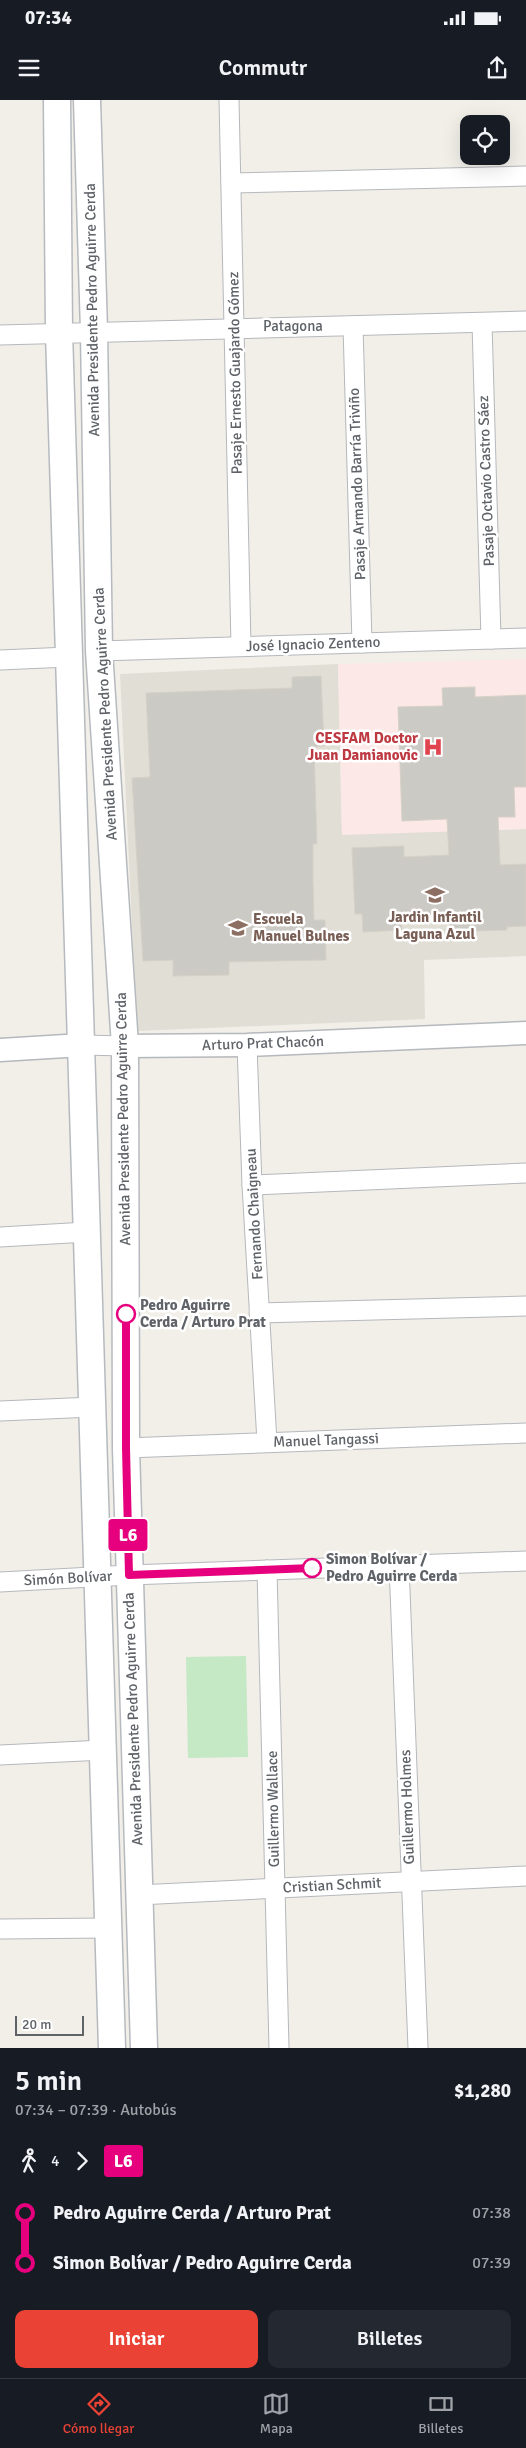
<!DOCTYPE html>
<html lang="es">
<head>
<meta charset="utf-8">
<style>
	:root { --surface:#171b24; --page:#242831; --text:#f1f3f6; --muted:#9ea1a6; --line:#363941; --accent:#ea4335 }
	body { margin:0; font-family:Signika,sans-serif; background:var(--page); color:var(--text); height:100vh; display:flex; flex-direction:column; font-size:19px; white-space:nowrap }
	* { box-sizing:border-box; margin:0 }
	p { font-size:16px; color:var(--muted) }
	.icon { flex:none; width:28px; height:28px; fill:none; stroke:currentColor; stroke-width:2; stroke-linecap:round; stroke-linejoin:round }
	.map { position:relative; height:1948px; overflow:hidden }
	.sheet { display:flex; flex-direction:column; background:var(--surface); flex:1 }
	.sheet>* { flex:none }
	.badge { padding:0 10px; border-radius:4px; font-size:18px; line-height:32px }
	.buttons { position:absolute; left:460px; top:15px; display:grid; gap:10px }
	.buttons a { display:grid; place-items:center; width:50px; height:50px; border-radius:10px; background:var(--surface); box-shadow:0 5px 20px #0002; font-size:25px }
	.scale { position:absolute; left:15px; bottom:12px; width:69px; box-sizing:border-box; padding-left:5px; border:2px solid #5f6368; border-top:0; font-size:14px; line-height:18px; white-space:nowrap; color:#5f6368; -webkit-text-stroke:4px #fff; paint-order:stroke }
	.map>.badge { position:absolute; translate:-50% -50%; box-shadow:0 0 0 2px #fff }
	.legs { display:flex; align-items:center; gap:8px; height:55px; padding:0 15px; font-size:16px }
	.legs p { margin-inline-start:auto }
	.overview { display:flex; align-items:center; justify-content:space-between; height:85px; padding:0 15px }
	h1 { font-size:28px; font-weight:600; line-height:38px }
	.primary-button { display:flex; gap:10px; margin-top:auto; padding:10px 15px }
	.primary-button a { flex:1; height:58px; border-radius:10px; background:var(--accent); color:#fff; font-size:20px; font-weight:600; line-height:58px; text-align:center }
	.primary-button a+a { background:var(--page); color:var(--text) }
	ul { padding:0 15px; list-style:none }
	li { display:flex; align-items:center; gap:18px; height:50px; font-size:19px }
	li i { display:grid; place-items:center; width:8px; height:100%; margin:0 6px; background:currentColor }
	li i::after { content:''; width:12px; height:12px; margin:-6px; border:4px solid; border-radius:50%; background:var(--surface) }
	li p { margin-inline-start:auto }
	li:first-child i { background:linear-gradient(#0000 50%,currentColor 0) }
	li:last-child i { background:linear-gradient(currentColor 50%,#0000 0) }
	.status { display:flex; justify-content:space-between; align-items:center; height:35px; padding:0 25px; background:var(--surface); direction:ltr }
	.status svg { height:14px; fill:currentColor }
	header { display:flex; justify-content:space-between; align-items:center; height:65px; padding:0 15px; background:var(--surface); font-size:22px; font-weight:600 }
	.tabs { display:flex; justify-content:space-around; align-items:center; height:70px; border-top:1px solid var(--line); background:var(--surface); font-size:14px; color:var(--muted) }
	.tabs a { display:grid; justify-items:center; gap:2px }
	.tabs .selected { color:var(--accent) }
	.map>svg:first-child { display:block }
</style>
</head>
<body>
<div class="status"><b>07:34</b><svg viewBox="0 0 49 12"><path d="M0 12V9h3v3zM5 12V6h3v6zM10 12V3h3v9zM15 12V0h3v12zM26 1h20v11H26zM47 4h2v5h-2z"/></svg></div>
<header><svg class="icon" aria-label="menu" viewBox="0 0 24 24"><path d="M4 6h16M4 12h16M4 18h16"/></svg>Commutr<svg class="icon" aria-label="share" viewBox="0 0 24 24"><path d="M12 15V3M7 8l5-5 5 5M5 13v7h14v-7"/></svg></header>
<div class="map">
<svg width="526" height="1948" viewBox="0 0 526 1948">
	<rect width="100%" height="100%" fill="#f1efe8"/>
	<polygon fill="#e1ded6" points="338,564 342,734 526,729 526,856 424,860 425,919 137,931 120,574"/>
	<polygon fill="#fce8e6" points="526,559 526,729 342,735 338,564"/>
	<polygon fill="#c5e8c5" points="246,1556 248,1657 188,1658 186,1557"/>
	<g fill="#cccac5" stroke="#d6d1c6">
		<polygon points="321,576 324,646 314,647 317,744 313,744 313,782 314,820 325,820 326,860 229,862 229,875 173,876 173,860 143,861 132,678 150,677 146,593 292,588 292,577"/>
		<polygon points="475,587 475,597 526,595 526,687 514,687 515,717 498,717 500,765 526,764 526,826 507,827 507,830 449,832 448,815 401,818 402,830 363,832 362,814 355,814 352,748 404,746 404,757 449,755 447,719 402,721 398,607 443,606 442,588"/>
	</g>
	<g fill="none" stroke-linecap="round" stroke-linejoin="round">
		<defs>
			<g id="minor">
				<polyline points="229,0 241,546"/>
				<polyline points="231,83 526,76"/>
				<polyline points="482,223 491,539"/>
				<polyline points="353,226 362,543"/>
				<polyline points="0,235 526,221"/>
				<polyline points="99,551 526,538"/>
				<polyline points="0,560 68,557"/>
				<polyline points="82,945 125,946"/>
				<polyline points="247,945 252,1085 267,1342"/>
				<polyline points="252,1085 526,1073"/>
				<polyline points="0,1137 87,1132"/>
				<polyline points="259,1213 526,1206"/>
				<polyline points="0,1311 93,1307"/>
				<polyline points="126,1348 526,1333"/>
				<polyline points="399,1465 418,1948"/>
				<polyline points="267,1470 279,1948"/>
				<polyline points="0,1482 129,1475 526,1461"/>
				<polyline points="0,1655 104,1650"/>
				<polyline points="138,1795 526,1776"/>
				<polyline points="0,1829 109,1828"/>
			</g>
			<g id="tertiary">
				<polyline points="125,946 247,945 526,933"/>
				<polyline points="0,950 82,945"/>
			</g>
			<g id="secondary">
				<polyline points="57,0 59,232 112,1948"/>
				<polyline points="87,0 94,231 99,551 125,946 126,1348 144,1948"/>
			</g>
		</defs>
		<use href="#minor" stroke="#b5b8bc" stroke-width="21"/>
		<use href="#tertiary" stroke="#b5b8bc" stroke-width="25"/>
		<use href="#secondary" stroke="#b6babf" stroke-width="29"/>
		<use href="#minor" stroke="#fff" stroke-width="19"/>
		<use href="#tertiary" stroke="#fff" stroke-width="22"/>
		<use href="#secondary" stroke="#fff" stroke-width="26"/>
	</g>
	<g fill="none" stroke-linecap="round" stroke-linejoin="round">
		<defs>
			<polyline id="line-1" points="126,1214 126,1348 129,1475 312,1468"/>
		</defs>
		<use href="#line-1" stroke="#fff" stroke-width="11"/>
		<use href="#line-1" stroke="#e6007e" stroke-width="8"/>
	</g>
	<defs>
		<symbol id="hospital-bare" viewBox="-9 -9 18 18"><path d="M-5-5h3v3.5h4V-5h3V5h-3V1.5h-4V5h-3Z" fill="#e0444e" stroke="#fff" stroke-width="2.5" paint-order="stroke"/></symbol>
		<symbol id="school-bare" viewBox="-9 -9 18 18"><path d="M0-5L7-2L0 1L-7-2ZM-4 1L0 2.5L4 1V4Q0 6-4 4Z" fill="#8d6e63" stroke="#fff" stroke-width="2.5" paint-order="stroke"/></symbol>
	</defs>
	<g fill-rule="evenodd">
		<use href="#hospital-bare" x="419" y="633" width="28" height="28"/>
		<use href="#school-bare" x="421" y="781" width="28" height="28"/>
		<use href="#school-bare" x="224" y="814" width="28" height="28"/>
	</g>
	<g fill="#fff" stroke="#e6007e" stroke-width="2.5">
		<circle cx="126" cy="1214" r="9"/>
		<circle cx="312" cy="1468" r="9"/>
	</g>
	<g text-anchor="middle" dominant-baseline="central" stroke-width="5" stroke-linejoin="round" paint-order="stroke">
		<g font-size="15" fill="#5f6368" stroke="#fff">
			<text transform="translate(92 210) rotate(-91)">Avenida Presidente Pedro Aguirre Cerda</text>
			<text x="293" y="226">Patagona</text>
			<text transform="translate(235 273) rotate(-91)">Pasaje Ernesto Guajardo Gómez</text>
			<text transform="translate(486 381) rotate(-92)">Pasaje Octavio Castro Sáez</text>
			<text transform="translate(357 384) rotate(-92)">Pasaje Armando Barría Triviño</text>
			<text transform="translate(313 544) rotate(-2)">José Ignacio Zenteno</text>
			<text transform="translate(105 614) rotate(-93)">Avenida Presidente Pedro Aguirre Cerda</text>
			<text transform="translate(263 943) rotate(-2)">Arturo Prat Chacón</text>
			<text transform="translate(123 1019) rotate(-91)">Avenida Presidente Pedro Aguirre Cerda</text>
			<text transform="translate(254 1114) rotate(-93)">Fernando Chaigneau</text>
			<text transform="translate(326 1340) rotate(-2)">Manuel Tangassi</text>
			<text transform="translate(68 1478) rotate(-3)">Simón Bolívar</text>
			<text transform="translate(133 1619) rotate(-92)">Avenida Presidente Pedro Aguirre Cerda</text>
			<text transform="translate(407 1707) rotate(-92)">Guillermo Holmes</text>
			<text transform="translate(273 1709) rotate(-91)">Guillermo Wallace</text>
			<text transform="translate(332 1785) rotate(-3)">Cristian Schmit</text>
		</g>
		<g font-size="15" font-weight="bold" fill="#be3a42" stroke="#fff" text-anchor="end">
			<text x="418" y="638">CESFAM Doctor<tspan x="418" dy="17">Juan Damianovic</tspan></text>
		</g>
		<g font-size="15" font-weight="bold" fill="#785e54" stroke="#fff">
			<text x="435" y="817">Jardin Infantil<tspan x="435" dy="17">Laguna Azul</tspan></text>
			<text x="253" y="819" text-anchor="start">Escuela<tspan x="253" dy="17">Manuel Bulnes</tspan></text>
		</g>
		<g font-size="15" font-weight="bold" fill="#5f6368" stroke="#fff" text-anchor="start">
			<text x="140" y="1205">Pedro Aguirre<tspan x="140" dy="17">Cerda / Arturo Prat</tspan></text>
			<text x="326" y="1459">Simon Bolívar /<tspan x="326" dy="17">Pedro Aguirre Cerda</tspan></text>
		</g>
	</g>
</svg>
<div class="buttons">
<a><svg class="icon" aria-label="locate" viewBox="0 0 24 24"><circle cx="12" cy="12" r="6"/><path d="M12 2v4M12 18v4M2 12h4M18 12h4"/></svg></a>
</div>
<div class="scale">20 m</div>
<b class="badge" style="left:128px;top:1435px;background:#e6007e;color:#fff">L6</b>
</div>
<section class="sheet">
<div class="overview"><div><h1>5 min</h1><p>07:34 – 07:39 · Autobús</p></div><b>$1,280</b></div>
<div class="legs"><svg class="icon" aria-label="walk" viewBox="0 0 24 24"><circle cx="13" cy="4" r="2"/><path d="M13 8l-2 6 4 7M11 14l-3 7M7 12l3-4h3l4 4"/></svg>4<svg class="icon" aria-label="forward" viewBox="0 0 24 24"><path d="M9 5l7 7-7 7"/></svg><b class="badge" style="background:#e6007e;color:#fff">L6</b></div>
<ul>
<li><i style="color:#e6007e"></i><b>Pedro Aguirre Cerda / Arturo Prat</b><p>07:38</p></li>
<li><i style="color:#e6007e"></i><b>Simon Bolívar / Pedro Aguirre Cerda</b><p>07:39</p></li>
</ul>
<div class="primary-button"><a>Iniciar</a><a>Billetes</a></div>
</section>
<nav class="tabs">
<a class="selected"><svg class="icon" aria-label="directions" viewBox="0 0 24 24"><path d="M12 3l9 9-9 9-9-9zM9 14v-3h6M13 9l2 2-2 2"/></svg>Cómo llegar</a>
<a><svg class="icon" aria-label="map" viewBox="0 0 24 24"><path d="M3 6l6-2 6 2 6-2v14l-6 2-6-2-6 2zM9 4v14M15 6v14"/></svg>Mapa</a>
<a><svg class="icon" aria-label="tickets" viewBox="0 0 24 24"><path d="M3 7h18v10H3zM15 7v10"/></svg>Billetes</a>
</nav>
</body>
</html>
